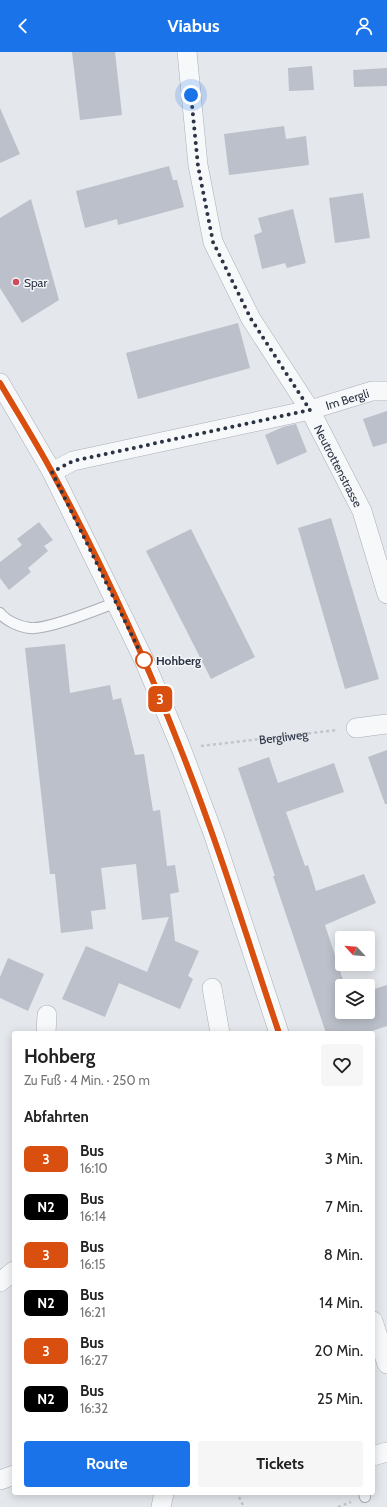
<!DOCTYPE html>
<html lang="de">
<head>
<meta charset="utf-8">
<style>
	:root { --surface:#fff; --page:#f6f6f6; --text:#222; --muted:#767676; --accent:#1a73e8 }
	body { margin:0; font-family:Cabin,sans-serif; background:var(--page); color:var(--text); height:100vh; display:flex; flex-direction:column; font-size:15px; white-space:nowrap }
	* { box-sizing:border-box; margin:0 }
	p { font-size:13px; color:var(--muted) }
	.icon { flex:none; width:22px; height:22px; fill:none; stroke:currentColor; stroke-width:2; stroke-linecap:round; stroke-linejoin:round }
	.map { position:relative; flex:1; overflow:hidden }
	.details { position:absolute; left:12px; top:979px; width:363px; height:464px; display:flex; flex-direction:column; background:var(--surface); border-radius:4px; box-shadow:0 2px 10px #0003 }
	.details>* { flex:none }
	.badge { padding:0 8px; border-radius:6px; font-size:14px; line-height:26px }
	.needle { width:26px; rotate:296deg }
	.buttons { position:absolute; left:335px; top:879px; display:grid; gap:8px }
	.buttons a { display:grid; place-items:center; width:40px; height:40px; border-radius:4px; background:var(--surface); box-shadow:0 2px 10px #0003; font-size:20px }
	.you { position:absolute; width:20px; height:20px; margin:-10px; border:3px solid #fff; border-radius:50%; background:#1a73e8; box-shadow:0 0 0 6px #1a73e833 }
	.map>.badge { position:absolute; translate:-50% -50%; box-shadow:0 0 0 2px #fff }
	h2 { padding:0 12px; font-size:15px; line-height:36px }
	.round { display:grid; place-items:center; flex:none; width:42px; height:42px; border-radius:4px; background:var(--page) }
	.overview { display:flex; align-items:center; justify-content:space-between; height:68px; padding:0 12px }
	h1 { font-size:19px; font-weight:700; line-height:30px }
	.cta { display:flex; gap:8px; margin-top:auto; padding:8px 12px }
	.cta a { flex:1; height:46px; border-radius:4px; background:var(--accent); color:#fff; font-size:16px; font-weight:700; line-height:46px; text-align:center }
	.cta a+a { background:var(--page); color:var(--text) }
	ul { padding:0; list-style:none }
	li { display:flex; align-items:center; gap:12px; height:48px; padding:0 12px }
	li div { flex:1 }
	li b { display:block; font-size:15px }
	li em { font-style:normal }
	li .badge { min-width:44px; font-weight:700; text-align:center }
	header { display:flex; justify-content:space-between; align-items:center; height:52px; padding:0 12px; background:var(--accent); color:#fff; font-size:18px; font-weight:700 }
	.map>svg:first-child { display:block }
</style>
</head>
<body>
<header><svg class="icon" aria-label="back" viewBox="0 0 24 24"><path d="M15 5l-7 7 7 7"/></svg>Viabus<svg class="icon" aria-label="person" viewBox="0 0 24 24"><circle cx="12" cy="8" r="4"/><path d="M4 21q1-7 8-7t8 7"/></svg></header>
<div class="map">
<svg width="387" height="1455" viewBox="0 0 387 1455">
	<rect width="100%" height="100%" fill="#e4e7ec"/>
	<g fill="#bbc0ca">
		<polygon points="72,0 115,0 122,63 80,68"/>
		<polygon points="312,14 314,38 289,39 288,16"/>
		<polygon points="387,16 387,34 354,35 353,18"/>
		<polygon points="0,56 20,102 0,111"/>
		<polygon points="284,74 286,87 306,84 309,113 229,123 224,82"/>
		<polygon points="169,114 173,128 177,128 184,155 118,173 117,167 85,176 76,139"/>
		<polygon points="363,141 370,186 335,191 329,146"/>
		<polygon points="31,147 59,248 22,271 0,236 0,166"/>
		<polygon points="293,157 306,211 287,216 285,211 262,217 254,183 262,180 258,166"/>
		<polygon points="238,271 250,316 138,347 126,301"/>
		<polygon points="387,359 387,391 373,395 363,367"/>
		<polygon points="296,372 307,400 277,413 265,383 283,375"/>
		<polygon points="331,466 379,627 345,637 298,476"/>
		<polygon points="39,470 53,488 44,494 48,499 28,516 31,520 9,538 0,526 0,510 22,493 17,487"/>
		<polygon points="191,477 255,605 211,627 146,499"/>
		<polygon points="65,592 70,641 110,633 113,648 121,646 135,703 144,702 153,759 160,758 167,814 175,813 179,840 170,842 175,889 199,899 188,924 193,927 180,957 119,931 105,965 62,947 86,894 147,920 169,865 142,868 136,812 101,816 106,857 91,859 93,877 61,881 55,822 50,822 25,596"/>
		<polygon points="387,698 387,752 385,752 368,705"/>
		<polygon points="269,705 278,731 334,711 344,740 286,760 305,814 308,813 316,839 364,822 376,851 325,873 345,934 342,934 342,960 368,960 368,939 387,933 387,974 366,981 326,981 273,824 275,824 238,716"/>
		<polygon points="8,906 44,922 28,959 0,946 0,925"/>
	</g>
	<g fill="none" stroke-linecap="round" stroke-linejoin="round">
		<defs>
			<g id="lane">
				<path d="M0,561c6,8 20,14 30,15 18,2 68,-19 87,-26"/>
				<polyline points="364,1441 365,1445"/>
			</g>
			<g id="street">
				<path id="s2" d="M187,0l11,113 15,77 38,77 59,91 52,101 25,83"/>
				<polyline points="0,331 52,420 144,608 181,696 213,781 279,981"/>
				<path id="s3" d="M52,420l21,-11 237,-51 62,-19h15"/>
				<polyline points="356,676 387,672"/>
				<polyline points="212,936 220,981"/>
				<polyline points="46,981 47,963"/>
				<polyline points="0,1230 14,1219"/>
				<polyline points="373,1269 387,1312"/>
				<polyline points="373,1404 387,1400"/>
				<polyline points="0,1428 14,1423"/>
				<polyline points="161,1455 164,1441"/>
			</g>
		</defs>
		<use href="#lane" stroke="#a9aeb7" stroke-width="12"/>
		<use href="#street" stroke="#a9aeb7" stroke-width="20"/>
		<g stroke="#c2c5cb" stroke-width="2.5" stroke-dasharray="3 3" stroke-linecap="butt">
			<path id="s1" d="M201,694l136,-16"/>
			<polyline points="239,1445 244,1455"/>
			<polyline points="338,1455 351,1450"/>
		</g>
		<use href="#lane" stroke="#f7f8fa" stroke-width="10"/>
		<use href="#street" stroke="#f7f8fa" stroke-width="19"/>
	</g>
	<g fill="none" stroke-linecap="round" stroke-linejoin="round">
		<defs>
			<path id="line" d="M0,331c17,29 36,59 52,89 49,89 92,183 129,278 37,93 66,188 98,283"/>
		</defs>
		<use href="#line" stroke="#fff" stroke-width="9"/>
		<use href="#line" stroke="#d94f10" stroke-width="6"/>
		<polyline stroke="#2b3445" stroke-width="4" stroke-dasharray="0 7.2" points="144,608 52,420 73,409 310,358 251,267 213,190 198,114 191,43"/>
	</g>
	<circle fill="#d1495b" stroke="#f4f6f9" stroke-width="1.5" cx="16" cy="230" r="4"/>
	<circle fill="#fff" stroke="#d94f10" stroke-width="2" cx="144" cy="608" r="8"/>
	<g text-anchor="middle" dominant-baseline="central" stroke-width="3" stroke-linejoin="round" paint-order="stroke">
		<g font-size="12" fill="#2b3445" stroke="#f4f6f9" text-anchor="start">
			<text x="24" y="230">Spar</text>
		</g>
		<g font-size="12" fill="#2b3445" stroke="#f4f6f9">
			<text stroke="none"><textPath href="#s3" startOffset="305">Im Bergli</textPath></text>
			<text stroke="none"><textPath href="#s2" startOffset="449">Neutrottenstrasse</textPath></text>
			<text stroke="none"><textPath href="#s1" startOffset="83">Bergliweg</textPath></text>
		</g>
		<g font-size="12" font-weight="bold" fill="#2b3445" stroke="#f4f6f9" text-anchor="start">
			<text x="156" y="608">Hohberg</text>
		</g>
	</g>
</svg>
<div class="buttons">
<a><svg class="needle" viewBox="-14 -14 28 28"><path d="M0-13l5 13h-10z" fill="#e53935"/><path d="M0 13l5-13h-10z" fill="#767676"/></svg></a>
<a><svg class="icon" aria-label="layers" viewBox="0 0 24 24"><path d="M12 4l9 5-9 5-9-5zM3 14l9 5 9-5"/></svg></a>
</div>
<div class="you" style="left:191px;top:43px"></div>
<b class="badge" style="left:160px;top:647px;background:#d94f10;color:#fff">3</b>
<section class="details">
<div class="overview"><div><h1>Hohberg</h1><p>Zu Fuß · 4 Min. · 250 m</p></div><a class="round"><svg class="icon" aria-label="heart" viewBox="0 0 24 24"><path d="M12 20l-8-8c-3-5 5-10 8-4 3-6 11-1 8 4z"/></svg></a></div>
<h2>Abfahrten</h2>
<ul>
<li><span class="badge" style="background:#d94f10;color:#fff">3</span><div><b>Bus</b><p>16:10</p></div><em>3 Min.</em></li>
<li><span class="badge" style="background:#000;color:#fff">N2</span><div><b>Bus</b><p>16:14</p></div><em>7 Min.</em></li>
<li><span class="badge" style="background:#d94f10;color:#fff">3</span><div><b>Bus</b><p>16:15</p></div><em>8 Min.</em></li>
<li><span class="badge" style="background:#000;color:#fff">N2</span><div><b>Bus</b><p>16:21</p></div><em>14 Min.</em></li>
<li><span class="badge" style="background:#d94f10;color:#fff">3</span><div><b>Bus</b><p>16:27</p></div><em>20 Min.</em></li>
<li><span class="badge" style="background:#000;color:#fff">N2</span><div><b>Bus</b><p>16:32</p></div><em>25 Min.</em></li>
</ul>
<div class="cta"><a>Route</a><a>Tickets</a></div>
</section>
</div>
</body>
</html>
